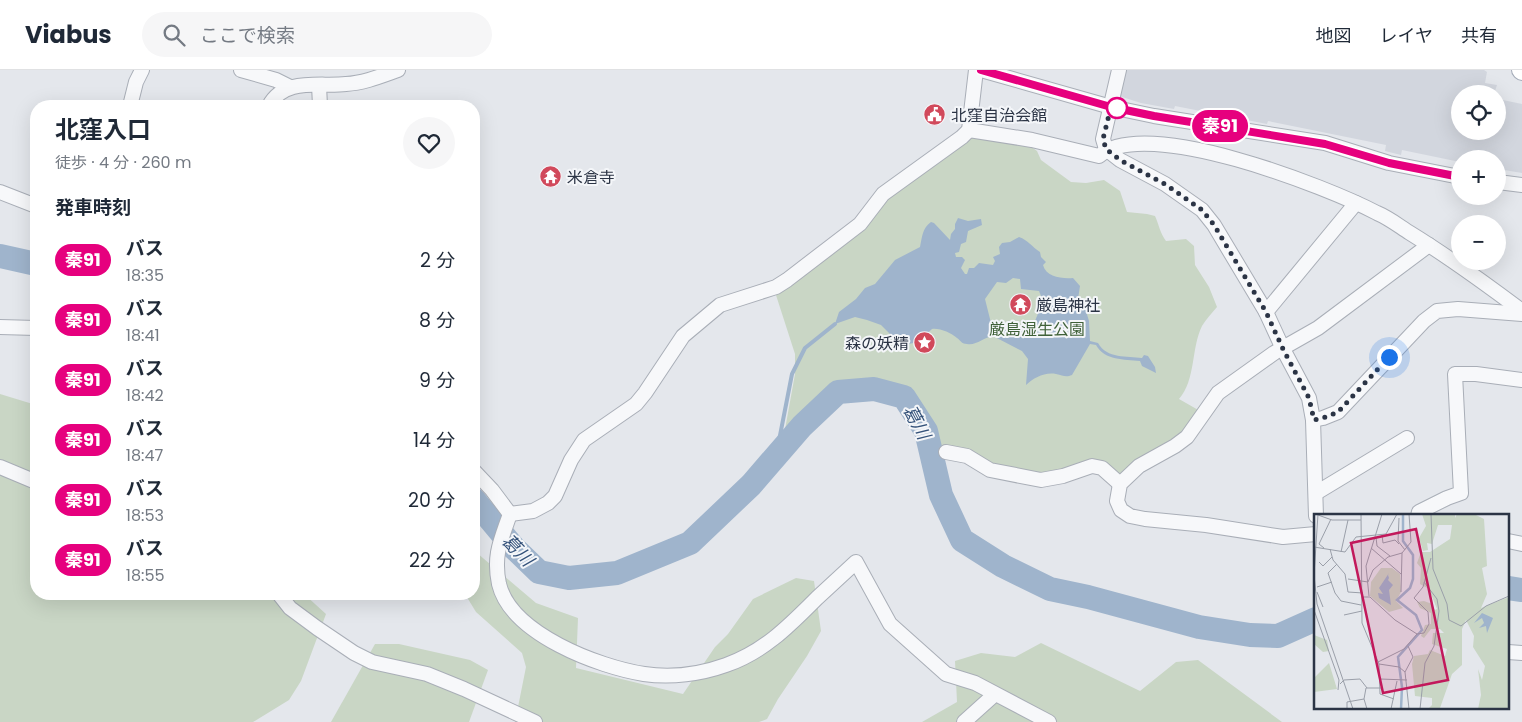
<!DOCTYPE html>
<html lang="ja">
<head>
<meta charset="utf-8">
<style>
	:root { --surface:#fff; --page:#f6f6f7; --text:#1f2937; --muted:#747a83; --line:#e0e1e3 }
	body { margin:0; font-family:Poppins,"Noto Sans JP",sans-serif; background:var(--page); color:var(--text); height:100vh; display:flex; flex-direction:column; font-size:19px; white-space:nowrap }
	* { box-sizing:border-box; margin:0 }
	p { font-size:16px; color:var(--muted) }
	.icon { flex:none; width:28px; height:28px; fill:none; stroke:currentColor; stroke-width:2; stroke-linecap:round; stroke-linejoin:round }
	.map { position:relative; flex:1; overflow:hidden }
	.panel { position:absolute; left:30px; top:30px; width:450px; height:500px; display:flex; flex-direction:column; background:var(--surface); border-radius:20px; box-shadow:0 5px 20px #0002 }
	.panel>* { flex:none }
	.badge { padding:0 10px; border-radius:16px; font-size:18px; line-height:32px }
	.buttons { position:absolute; left:1451px; top:15px; display:grid; gap:10px }
	.buttons a { display:grid; place-items:center; width:55px; height:55px; border-radius:50%; background:var(--surface); box-shadow:0 5px 20px #0002; font-size:25px }
	.you { position:absolute; width:25px; height:25px; margin:-12px; border:4px solid #fff; border-radius:50%; background:#1a73e8; box-shadow:0 0 0 8px #1a73e833 }
	.map>.badge { position:absolute; translate:-50% -50%; box-shadow:0 0 0 2px #fff }
	h2 { padding:0 25px; font-size:19px; line-height:45px }
	.round { display:grid; place-items:center; flex:none; width:52px; height:52px; border-radius:26px; background:var(--page) }
	.head { display:flex; align-items:center; justify-content:space-between; height:85px; padding:0 25px }
	h1 { font-size:24px; font-weight:700; line-height:38px }
	ul { padding:0; list-style:none }
	li { display:flex; align-items:center; gap:15px; height:60px; padding:0 25px }
	li div { flex:1 }
	li b { display:block; font-size:19px }
	li em { font-style:normal }
	li .badge { min-width:55px; font-weight:700; text-align:center }
	header { display:flex; align-items:center; gap:30px; box-sizing:border-box; height:70px; padding:0 25px; background:var(--surface); border-bottom:1px solid var(--line) }
	header strong { font-size:24px }
	nav { display:flex; gap:28px; margin-inline-start:auto; font-size:18px }
	.search { width:350px; height:45px; background:var(--page); display:flex; align-items:center; gap:12px; box-sizing:border-box; padding:0 18px; border-radius:28px; color:var(--muted); font-size:19px }
	.map>svg:first-child { display:block }
</style>
</head>
<body>
<header>
<strong>Viabus</strong>
<div class="search"><svg class="icon" aria-label="search" viewBox="0 0 24 24"><circle cx="10" cy="10" r="6"/><path d="M15 15l6 6"/></svg>ここで検索</div>
<nav><a>地図</a><a>レイヤ</a><a>共有</a></nav>
</header>
<div class="map">
<svg width="1522" height="652" viewBox="0 0 1522 652">
	<rect width="100%" height="100%" fill="#e4e7ec"/>
	<polygon fill="#d2d6de" points="1122,0 1484,0 1487,2 1485,13 1497,15 1494,24 1460,24 1460,61 1498,61 1498,29 1522,34 1522,103 1498,99 1498,89 1460,89 1460,92 1402,80 1401,85 1385,81 1386,75 1268,51 1267,54 1175,36 1174,39 1141,33 1116,25"/>
	<g fill="#c9d6c5">
		<path d="M975,66l55,10 7,5 4,9 30,22 15,1 18,-3 16,11 7,21 20,2 8,2c4,9 5,17 11,25l20,-2 8,7 1,19 14,22 8,20c-5,6 -11,12 -15,19 -11,22 -6,54 -23,73l21,12 -15,25 -66,41 -16,-12 -59,10 -51,-8 -51,-20c-5,-10 -8,-22 -14,-31 -24,-35 -74,-46 -108,-21 -14,10 -25,27 -36,40l11,-61v-20l-20,-62 108,-92z"/>
		<polygon points="0,324 36,335 36,524 304,524 326,544 301,611 289,630 253,652 0,652"/>
		<polygon points="477,483 536,533 578,548 576,598 683,624 715,577 728,564 753,529 796,508 814,511 821,561 807,586 778,629 767,649 759,652 515,652 526,597 522,583 476,542 465,524 474,524 474,486"/>
		<polygon points="1041,573 1140,621 1176,592 1198,590 1282,652 922,652 957,632 955,591 981,583 1015,587"/>
		<polygon points="375,574 399,574 470,590 488,600 469,652 331,652"/>
	</g>
	<path fill="#9fb4cc" fill-rule="evenodd" d="M958,148l10,3 13,-2 1,6 -14,6 -2,11 -5,2 -2,8 -4,1 1,4h6l3,3 -4,8 4,6h2l2,-6h5l5,-5 14,2 2,-4 -2,-4 7,-3 -1,-7 3,-4 8,-1 9,-5c9,3 13,10 21,15l1,5 5,5 -3,3c3,12 19,14 30,13l7,8 -2,13 8,12 3,10 1,20 8,2c9,16 29,13 44,15l2,-3 4,1 7,11 1,6 -14,-7 -2,-5c-16,-2 -35,0 -44,-16l-6,-1 -18,31c-7,3 -9,0 -16,-1 -12,-2 -22,4 -30,11l2,-26 -6,-8 -29,-15c-9,1 -17,10 -26,8 -5,0 -6,-3 -10,-6 -6,-5 -17,-10 -25,-9l-14,13 -14,3 -6,-3 -17,-17 -14,-5 -12,-3 -20,7 4,-12 17,-13 9,-11 10,-4 20,-24 25,-13c2,-9 2,-19 11,-25l3,1 16,17 1,-6 4,-5v-5zM1013,208l7,1 1,10 18,2 4,10 -10,25 -20,8 -22,-11 -6,-24 12,-17 9,1z"/>
	<g fill="none" stroke-linecap="round" stroke-linejoin="round">
		<polyline stroke="#9fb4cc" stroke-width="4" points="776,386 792,304 805,278 835,254"/>
		<g stroke="#9fb4cc" stroke-width="24">
			<polyline points="0,186 36,194"/>
			<polyline points="474,430 514,478 539,502 569,508 617,503 690,473 751,415 802,356 838,322 874,319 904,327 926,361 941,425 962,470 1003,496 1050,519 1088,527 1199,557 1250,565 1278,566 1316,549"/>
			<polyline points="1508,518 1522,520"/>
		</g>
		<defs>
			<g id="minor">
				<polyline points="241,0 276,10 290,17"/>
				<polyline points="981,0 1111,37 1154,46 1325,73 1389,93 1460,107"/>
				<polyline points="1119,0 1103,69 1106,79 1120,90 1165,114 1202,140 1214,155 1266,242 1283,279 1309,328 1313,350 1316,446"/>
				<polyline points="319,15 320,36"/>
				<polyline points="130,36 136,12 142,0"/>
				<path d="M269,36c15,-29 51,-19 77,-22 18,-1 35,-8 52,-14"/>
				<path d="M969,60l63,10 67,16c46,-41 228,31 278,57 12,5 22,13 33,20 39,24 76,51 112,78"/>
				<polyline points="1498,112 1522,115"/>
				<polyline points="0,122 36,136"/>
				<polyline points="1266,242 1356,133"/>
				<polyline points="0,257 36,258"/>
				<polyline points="1313,350 1323,348 1338,342 1424,251 1437,241 1458,239 1522,244"/>
				<polyline points="946,382 967,386 990,400 1041,410 1063,406 1092,396 1102,398 1120,414"/>
				<polyline points="0,397 36,412"/>
				<polyline points="474,401 492,420 510,444"/>
				<polyline points="1316,423 1407,368"/>
				<path d="M510,444c-9,26 -17,41 -11,70 12,50 100,83 145,90 27,4 57,0 82,-9 38,-13 64,-40 91,-67 13,-12 26,-24 39,-36l34,62 56,50 29,9 74,39"/>
				<polyline points="510,444 533,441 548,433 555,426 571,390 584,370 636,334 645,323 683,266 720,235 776,217 787,210 860,154 883,124 962,67 969,60 976,0"/>
				<polyline points="1418,446 1419,442 1447,428 1461,423 1455,304 1476,304 1522,310"/>
				<polyline points="1316,464 1283,467 1206,455 1145,449 1130,446 1121,440 1117,431 1120,414 1139,396 1175,376 1187,367 1218,323 1274,283 1318,258 1429,175"/>
				<polyline points="1508,471 1522,474"/>
				<polyline points="279,524 290,538 317,558 354,583 372,592 427,604 464,619 535,652"/>
				<polyline points="1508,582 1522,583"/>
				<polyline points="964,652 994,625"/>
			</g>
			<polyline id="major" points="1521,0 1522,1"/>
		</defs>
		<use href="#minor" stroke="#a9aeb7" stroke-width="16"/>
		<use href="#major" stroke="#a3abb8" stroke-width="20"/>
		<use href="#minor" stroke="#f7f8fa" stroke-width="14"/>
		<use href="#major" stroke="#fff" stroke-width="18"/>
	</g>
	<g fill="none" stroke-linecap="round" stroke-linejoin="round">
		<defs>
			<polyline id="line" points="981,0 1111,37 1154,46 1325,74 1389,93 1460,107"/>
		</defs>
		<use href="#line" stroke="#fff" stroke-width="11"/>
		<use href="#line" stroke="#e6007e" stroke-width="8"/>
		<polyline stroke="#2b3445" stroke-width="5" stroke-dasharray="0 9" points="1117,38 1111,37 1103,69 1106,79 1120,90 1165,114 1202,140 1214,155 1266,242 1283,279 1309,328 1314,350 1323,348 1338,342 1389,287"/>
	</g>
	<defs>
		<symbol id="civic-disc" viewBox="-11 -11 22 22"><circle r="9.5" fill="#d1495b" stroke="#f4f6f9"/><path d="M-.6-6.5H3V-4.5H.6V-3L4-1V1h2V6H-6V1h2V-1L-.6-3ZM-1.2 2.5V6h2.4V2.5Z" fill="#fff"/></symbol>
		<symbol id="temple-disc" viewBox="-11 -11 22 22"><circle r="9.5" fill="#d1495b" stroke="#f4f6f9"/><path d="M0-6L5-2H3V0L6.5 2.5H4V6H1.5V3h-3V6H-4V2.5H-6.5L-3 0V-2H-5Z" fill="#fff"/></symbol>
		<symbol id="sight-disc" viewBox="-11 -11 22 22"><circle r="9.5" fill="#d1495b" stroke="#f4f6f9"/><path d="M0-6L1.8-2.2L6-1.7L2.9 1.2L3.7 5.4L0 3.3L-3.7 5.4L-2.9 1.2L-6-1.7L-1.8-2.2Z" fill="#fff"/></symbol>
	</defs>
	<g fill-rule="evenodd">
		<use href="#civic-disc" x="922" y="32" width="25" height="25"/>
		<use href="#temple-disc" x="538" y="94" width="25" height="25"/>
		<use href="#temple-disc" x="1008" y="222" width="25" height="25"/>
		<use href="#sight-disc" x="912" y="260" width="25" height="25"/>
	</g>
	<circle fill="#fff" stroke="#e6007e" stroke-width="2.5" cx="1117" cy="38" r="10"/>
	<g text-anchor="middle" dominant-baseline="central" stroke-width="4" stroke-linejoin="round" paint-order="stroke">
		<g font-size="16" fill="#2b3445" stroke="#f4f6f9" text-anchor="start">
			<text x="951" y="45">北窪自治会館</text>
			<text x="567" y="107">米倉寺</text>
			<text x="1036" y="235">厳島神社</text>
			<text x="909" y="273" text-anchor="end">森の妖精</text>
		</g>
		<g font-size="16" fill="#3f6138" stroke="#f4f6f9">
			<text x="1037" y="259">厳島湿生公園</text>
		</g>
		<g font-size="18" font-style="italic" fill="#34527a" stroke="#f4f6f9">
			<text transform="translate(917 352) rotate(62)">葛川</text>
			<text transform="translate(518 480) rotate(46)">葛川</text>
		</g>
	</g>
	<g transform="translate(1314 444)">
		<rect width="195" height="195" fill="#e4e7ec"/>
		<path d="M108,0h33v4l2,-4h17l10,5 3,47 -5,2 5,26 -6,14 28,-11v112h-31l3,-14 -3,-26 4,11 3,-14 -12,-19 1,-11 -8,-16 -4,9v36l-10,9 -12,34 -12,1 4,-4v-7l-17,-2 -3,-32 2,-8 14,-2 2,-4 15,6 2,-7 -15,-5 1,-11h11l-4,-4h-9l-7,9 -3,-2 4,-11 6,-1v-11l-11,-5 -3,-6 7,-1 8,3 3,6 2,-1 -8,-20 -9,-5 1,-16 -4,-5 4,-11h9l20,-13 2,-14h-14l-6,19 -5,-1 1,7 -5,1 -4,-13 7,-12zM67,54h11l8,6 1,18 -5,9 7,7 -14,4 -19,-16 1,-14zM0,121l13,5 2,11 -6,1 -9,-8zM15,149l8,26 -23,3v-14z" fill="#c9d6c5"/>
		<path d="M75,59l-1,2 1,3 -1,2 5,5 -4,5 2,15 -12,-7 -1,-5 5,1 -4,-6zM168,99l11,5 -6,15 -1,-7 -7,2 5,-5 -2,-5 -8,5z" fill="#9fb4cc"/>
		<path fill="none" stroke="#9fb4cc" stroke-width="2.5" d="M87,195l1,-22 -4,-30 24,-27 -6,-15 -19,-15 13,-12 3,-9v-24l-10,-14v-27"/>
		<path fill="none" stroke="#9a9fa9" stroke-width="1" d="M4,0l-4,61 3,29 36,105M47,0l1,109 17,41 20,3 6,5 4,37M117,0l2,55 14,35 2,16 12,6 25,-20 23,-10M4,1l14,5h29M85,4l-1,23 7,9M68,21l1,8 12,-3 4,4M62,23l1,9 13,10M0,33l31,5 11,-15 30,-3 11,-20M10,34l-5,-4 12,-25M57,34l30,26M16,35l3,11 12,14 3,18 15,1M27,38l7,-32M5,48l4,4 9,-9M23,50l-9,9 7,20 6,8 20,4M34,65l20,3M54,68l5,-12 15,-13 14,-4 9,-11 -2,-28M3,73l15,-5M3,78l6,15M87,78l1,-39M55,82l-3,-30 16,-52M49,83h7l25,23 22,14 7,-1 5,-9 -1,-12 -14,-14 9,-11 8,-29M0,96l25,70 -1,10M30,101l18,-4M64,148l26,-13 13,-15M65,150l1,30 14,5M91,158l8,-15 -5,-11M66,165l27,1M26,170l4,-4 16,-1 7,9M50,185l2,-11h15M33,195v-7l17,-3 3,10M77,195l6,-28M106,195l5,-46 9,-17 5,-35 -2,-12 -13,-17"/>
		<path fill="#c2185b" fill-opacity="0.15" stroke="#c2185b" stroke-width="2.5" d="M102,15l32,151 -65,13 -32,-150z"/>
		<rect width="195" height="195" fill="none" stroke="#2b3445" stroke-width="2.5"/>
	</g>
</svg>
<div class="buttons">
<a><svg class="icon" aria-label="locate" viewBox="0 0 24 24"><circle cx="12" cy="12" r="6"/><path d="M12 2v4M12 18v4M2 12h4M18 12h4"/></svg></a>
<a>+</a>
<a>−</a>
</div>
<div class="you" style="left:1389px;top:287px"></div>
<b class="badge" style="left:1220px;top:56px;background:#e6007e;color:#fff">秦91</b>
<section class="panel">
<div class="head"><div><h1>北窪入口</h1><p>徒歩 · 4 分 · 260 m</p></div><a class="round"><svg class="icon" aria-label="heart" viewBox="0 0 24 24"><path d="M12 20l-8-8c-3-5 5-10 8-4 3-6 11-1 8 4z"/></svg></a></div>
<h2>発車時刻</h2>
<ul>
<li><span class="badge" style="background:#e6007e;color:#fff">秦91</span><div><b>バス</b><p>18:35</p></div><em>2 分</em></li>
<li><span class="badge" style="background:#e6007e;color:#fff">秦91</span><div><b>バス</b><p>18:41</p></div><em>8 分</em></li>
<li><span class="badge" style="background:#e6007e;color:#fff">秦91</span><div><b>バス</b><p>18:42</p></div><em>9 分</em></li>
<li><span class="badge" style="background:#e6007e;color:#fff">秦91</span><div><b>バス</b><p>18:47</p></div><em>14 分</em></li>
<li><span class="badge" style="background:#e6007e;color:#fff">秦91</span><div><b>バス</b><p>18:53</p></div><em>20 分</em></li>
<li><span class="badge" style="background:#e6007e;color:#fff">秦91</span><div><b>バス</b><p>18:55</p></div><em>22 分</em></li>
</ul>
</section>
</div>
</body>
</html>
